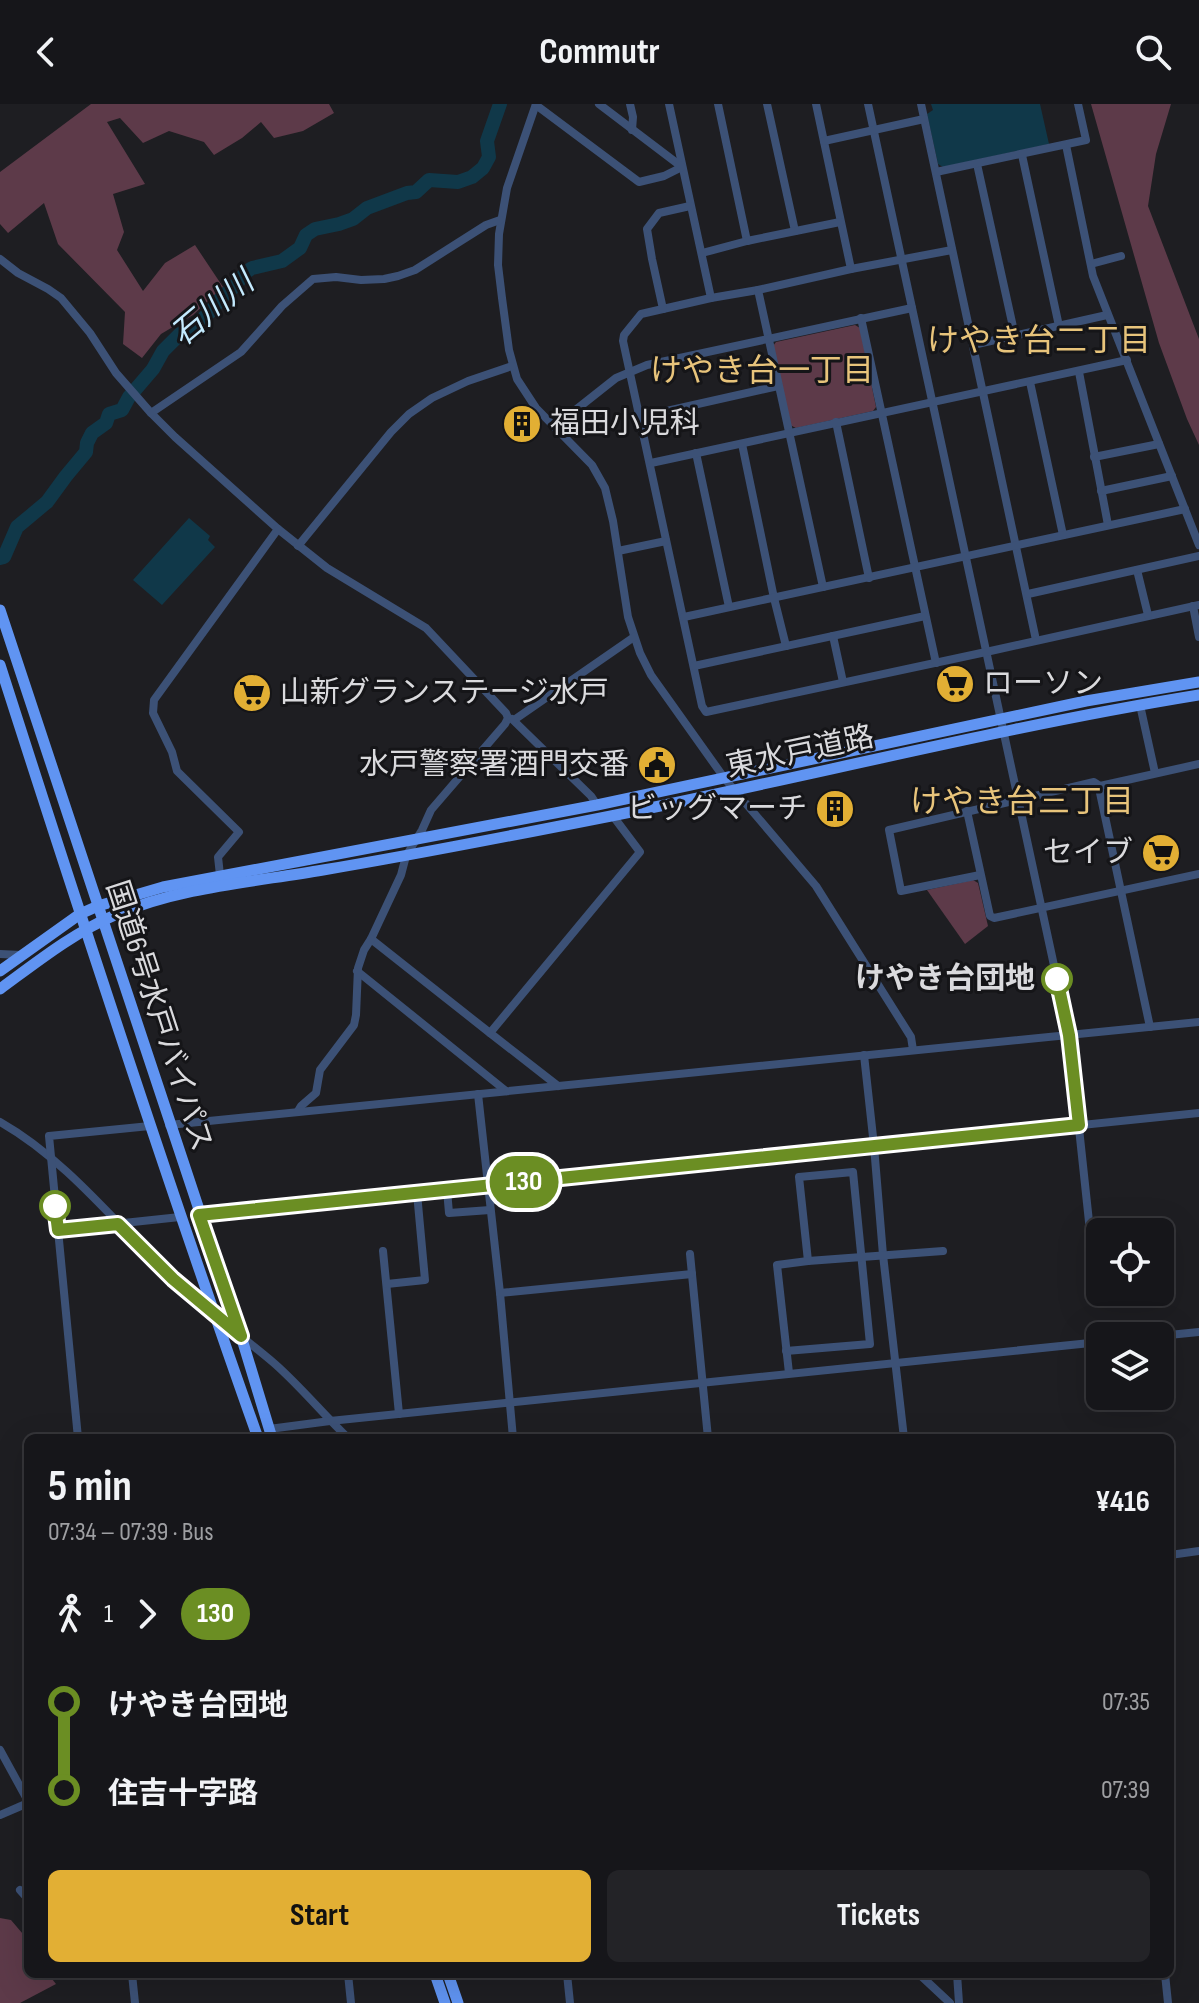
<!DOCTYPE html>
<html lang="en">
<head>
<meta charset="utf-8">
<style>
	:root { --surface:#16161a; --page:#232327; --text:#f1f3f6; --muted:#9e9fa2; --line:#353539; --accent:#e2af34 }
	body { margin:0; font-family:"Sofia Sans Condensed","Noto Sans JP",sans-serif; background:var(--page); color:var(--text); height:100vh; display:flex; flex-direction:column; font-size:30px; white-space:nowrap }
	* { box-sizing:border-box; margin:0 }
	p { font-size:26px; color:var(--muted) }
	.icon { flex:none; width:44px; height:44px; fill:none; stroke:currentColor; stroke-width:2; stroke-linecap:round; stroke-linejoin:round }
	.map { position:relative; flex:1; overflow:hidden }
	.sheet { position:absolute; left:24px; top:1330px; width:1150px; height:544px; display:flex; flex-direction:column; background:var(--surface); border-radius:12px; box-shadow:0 8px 32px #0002,0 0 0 2px var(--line) }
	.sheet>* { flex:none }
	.badge { padding:0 16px; border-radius:26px; font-size:28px; line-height:52px }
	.tools { position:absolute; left:1086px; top:1114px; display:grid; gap:16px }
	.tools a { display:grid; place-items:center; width:88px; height:88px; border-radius:12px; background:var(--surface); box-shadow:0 8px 32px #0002,0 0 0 2px var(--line); font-size:40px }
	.map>.badge { position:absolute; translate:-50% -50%; box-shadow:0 0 0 4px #fff }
	.legs { display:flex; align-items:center; gap:12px; height:88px; padding:0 24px; font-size:26px }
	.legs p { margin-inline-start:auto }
	.summary { display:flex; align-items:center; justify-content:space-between; height:136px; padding:0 24px }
	h1 { font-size:44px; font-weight:700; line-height:60px }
	.primary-button { display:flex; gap:16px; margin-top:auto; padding:16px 24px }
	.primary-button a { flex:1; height:92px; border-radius:12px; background:var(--accent); color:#111; font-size:32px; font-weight:700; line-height:92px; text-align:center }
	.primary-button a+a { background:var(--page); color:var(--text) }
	ul { padding:0 24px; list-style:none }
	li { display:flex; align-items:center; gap:28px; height:88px; font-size:30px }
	li i { display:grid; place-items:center; width:12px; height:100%; margin:0 10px; background:currentColor }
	li i::after { content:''; width:20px; height:20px; margin:-10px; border:6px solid; border-radius:50%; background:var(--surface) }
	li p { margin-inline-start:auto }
	li:first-child i { background:linear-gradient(#0000 50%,currentColor 0) }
	li:last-child i { background:linear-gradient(currentColor 50%,#0000 0) }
	header { display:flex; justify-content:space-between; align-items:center; height:104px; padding:0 24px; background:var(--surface); font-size:36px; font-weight:700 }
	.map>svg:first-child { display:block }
</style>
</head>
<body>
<header><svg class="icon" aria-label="back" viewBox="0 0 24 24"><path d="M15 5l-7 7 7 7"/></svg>Commutr<svg class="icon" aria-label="search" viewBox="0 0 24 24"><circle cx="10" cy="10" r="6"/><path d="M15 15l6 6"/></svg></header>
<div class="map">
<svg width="1199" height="1899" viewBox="0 0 1199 1899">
	<rect width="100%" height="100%" fill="#1e1e22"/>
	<g fill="#5d3a49">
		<polygon points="91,0 329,0 334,9 303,27 274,34 261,18 242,34 214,51 204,38 169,27 143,39 120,14 107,18 145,80 113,90 124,128 117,146 143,187 165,159 195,141 223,183 193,211 161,230 142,254 123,240 125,208 58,140 44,99 8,129 0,120 0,68"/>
		<polygon points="1091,0 1171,0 1156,50 1148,102 1199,235 1199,341 1187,315 1159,239"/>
		<polygon points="855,221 860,224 876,303 873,307 796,324 790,321 773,242 776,238"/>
		<polygon points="973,776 978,779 988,822 965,840 927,786"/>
		<polygon points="0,1814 11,1816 28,1836 28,1870 48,1870 56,1880 20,1899 0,1899"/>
	</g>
	<g fill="#103849">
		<polygon points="931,0 1040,0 1049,40 943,63 938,60 927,10 933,6"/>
		<polygon points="189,414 210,432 208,436 215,443 162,501 133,476"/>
	</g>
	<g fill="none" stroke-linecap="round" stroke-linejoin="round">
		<polyline stroke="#103849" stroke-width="14" points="0,454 4,453 17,423 47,398 66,372 86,348 87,339 92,329 106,319 109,310 122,306 129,293 153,265 163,247 180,230 197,220 212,206 221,194 234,183 246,168 252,164 282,157 300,144 306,131 315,125 339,120 353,115 367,104 407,89 416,88 429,76 458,78 472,73 483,64 489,53 487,37 500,0"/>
		<g stroke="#3c5176" stroke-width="8">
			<polyline points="536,0 507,84 499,130 498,161 502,194 509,246 517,275 536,304 592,361 605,384 613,417 628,513 640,549 651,571 725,675 816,782 911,933 913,946"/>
			<polyline points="630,0 633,13 632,26"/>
			<polyline points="669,0 711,194"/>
			<polyline points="718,0 747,137"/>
			<polyline points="767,0 795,127"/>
			<polyline points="816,0 851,165"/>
			<polyline points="868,0 1069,931 1090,1127"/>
			<polyline points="921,0 1036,536"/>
			<polyline points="536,1 639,78 664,72 682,63 599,0"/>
			<polyline points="824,37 924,15"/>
			<polyline points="1066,41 1093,172 1199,441"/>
			<polyline points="1022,51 1059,222"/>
			<polyline points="977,60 1015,232"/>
			<polyline points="936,68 1086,36 1078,0"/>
			<polyline points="952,146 851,165 758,186 711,194 641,210 624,231 623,237 702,602 706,608 986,548 1199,501"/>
			<polyline points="702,149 747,137 840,118"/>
			<polyline points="0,155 18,169 48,185 61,194 90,229 116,269 151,309 175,333 278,425 327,464 426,524 506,609 508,614 505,620 431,706 422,726 406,752 401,771 371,835 490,929"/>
			<polyline points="1091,160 1121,152"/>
			<polyline points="758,186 823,483"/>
			<polyline points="663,205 652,155 647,125 659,109 690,102"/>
			<polyline points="861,214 936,559"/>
			<polyline points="973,241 1107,211"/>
			<polyline points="1079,268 1108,421"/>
			<polyline points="1030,278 1063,431"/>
			<polyline points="151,309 241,248 282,202 313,175 336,173 361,176 384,175 398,172 415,166 486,121 500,116"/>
			<polyline points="640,313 778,282"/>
			<polyline points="836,318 869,474"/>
			<polyline points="554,323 616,274 647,261 912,204"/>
			<polyline points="742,340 774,494 786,542"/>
			<polyline points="696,349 729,503"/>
			<polyline points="1094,353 1159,340"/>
			<polyline points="651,359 1127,256"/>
			<polyline points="1101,387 1172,372"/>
			<polyline points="298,442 391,328 409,310 432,294 468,277 512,262"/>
			<polyline points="618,447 666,437"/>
			<polyline points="1137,466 1148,511"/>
			<polyline points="1028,490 1199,452"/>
			<polyline points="1193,502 1199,533"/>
			<polyline points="684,513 1185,405"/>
			<polyline points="833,532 843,578"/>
			<polyline points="694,562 925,512"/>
			<polyline points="1140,601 1155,669"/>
			<polyline points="512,615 591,692 597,701"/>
			<polyline points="514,616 634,533"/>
			<polyline points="967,707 990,812 994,814 1199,770"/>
			<polyline points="220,771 218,753 239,728 177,667 172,648 153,609 154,596 278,425"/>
			<polyline points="980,771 901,787 889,726 1094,678 1100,682"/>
			<polyline points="0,850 21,851"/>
			<polyline points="357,867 506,987"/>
			<polyline points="1150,923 1100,689 1100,682 1199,660"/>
			<polyline points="864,951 874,1042 883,1151 904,1334"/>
			<polyline points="558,982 490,929 640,748 613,712"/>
			<polyline points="478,990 500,1189 513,1334"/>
			<polyline points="298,1007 301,1002 316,989 320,966 354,921 356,911 358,864 364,846 371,835"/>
			<path d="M0,1018c67,38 117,103 172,156 32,31 69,57 103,86 26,23 48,50 73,74"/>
			<polyline points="169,1021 1199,918"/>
			<polyline points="447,1086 449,1109 490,1106"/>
			<polyline points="199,1111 1199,1009"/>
			<polyline points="58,1126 180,1113"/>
			<polyline points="383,1147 399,1310"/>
			<polyline points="690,1150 708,1334"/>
			<polyline points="387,1180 425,1176 417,1089"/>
			<polyline points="500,1189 692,1170"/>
			<polyline points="1159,1232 1199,1228"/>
			<polyline points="786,1247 870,1240 853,1068 799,1073 808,1157"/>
			<polyline points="789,1269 777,1161 808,1157 943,1147"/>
			<polyline points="269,1325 330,1317 1100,1238"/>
			<polyline points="78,1334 49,1032 150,1022"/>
			<polyline points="1170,1451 1199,1447"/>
			<polyline points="0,1646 28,1697"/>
			<polyline points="0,1711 28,1699"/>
			<polyline points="20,1786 28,1795"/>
			<polyline points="132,1870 135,1899"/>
			<polyline points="348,1870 351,1899"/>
			<polyline points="567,1870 570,1899"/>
			<polyline points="919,1870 950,1899"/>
			<polyline points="957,1870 959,1899"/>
			<polyline points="1165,1870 1168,1899"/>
		</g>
		<g stroke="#6094f2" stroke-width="11">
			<polyline points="0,506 241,1232 272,1334"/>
			<path d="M0,561c83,259 167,517 258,773"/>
			<polyline points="0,867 80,810 98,802 163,783 597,701 1086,597 1199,578"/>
			<path d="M0,885c37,-27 73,-56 115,-74 65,-28 139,-33 208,-45 96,-16 192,-35 288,-54 196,-39 391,-89 588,-121"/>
			<polyline points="435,1870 445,1899"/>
			<polyline points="448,1870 458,1899"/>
		</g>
	</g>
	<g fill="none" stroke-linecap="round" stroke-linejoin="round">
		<defs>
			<polyline id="line-1" points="55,1102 58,1126 118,1120 173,1175 241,1232 199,1111 1079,1021 1069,931 1057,875"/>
		</defs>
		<use href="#line-1" stroke="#fff" stroke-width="18"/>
		<use href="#line-1" stroke="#6b8e23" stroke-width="12"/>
	</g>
	<defs>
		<symbol id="building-disc" viewBox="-11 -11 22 22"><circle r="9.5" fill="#e2af34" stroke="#151518"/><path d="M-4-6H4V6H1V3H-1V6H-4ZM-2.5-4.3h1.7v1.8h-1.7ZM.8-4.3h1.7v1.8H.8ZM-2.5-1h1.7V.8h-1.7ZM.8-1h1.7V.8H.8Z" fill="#111"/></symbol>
		<symbol id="supermarket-disc" viewBox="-11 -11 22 22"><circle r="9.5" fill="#e2af34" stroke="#151518"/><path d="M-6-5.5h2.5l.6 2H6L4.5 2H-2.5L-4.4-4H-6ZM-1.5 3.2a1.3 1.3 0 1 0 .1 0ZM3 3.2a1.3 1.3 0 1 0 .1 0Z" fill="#111"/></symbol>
		<symbol id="civic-disc" viewBox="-11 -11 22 22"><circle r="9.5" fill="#e2af34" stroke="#151518"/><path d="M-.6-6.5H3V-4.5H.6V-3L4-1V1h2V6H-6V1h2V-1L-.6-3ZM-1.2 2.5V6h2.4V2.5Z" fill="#111"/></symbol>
	</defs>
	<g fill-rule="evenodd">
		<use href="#building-disc" x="500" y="298" width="44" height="44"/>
		<use href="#supermarket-disc" x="933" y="558" width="44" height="44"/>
		<use href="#supermarket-disc" x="230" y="567" width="44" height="44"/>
		<use href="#civic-disc" x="635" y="639" width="44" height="44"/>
		<use href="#building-disc" x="813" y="683" width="44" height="44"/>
		<use href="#supermarket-disc" x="1139" y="727" width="44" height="44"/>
	</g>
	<g fill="#fff" stroke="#6b8e23" stroke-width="4">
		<circle cx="1057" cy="875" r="14"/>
		<circle cx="55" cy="1102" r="14"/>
	</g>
	<g text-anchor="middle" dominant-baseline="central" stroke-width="6" stroke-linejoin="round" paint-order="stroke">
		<g font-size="30" fill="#dadadd" stroke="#151518" text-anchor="start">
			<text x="550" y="320">福田小児科</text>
			<text x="983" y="580">ローソン</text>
			<text x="280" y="589">山新グランステージ水戸</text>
			<text x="629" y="661" text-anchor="end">水戸警察署酒門交番</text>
			<text x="807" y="705" text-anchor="end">ビッグマーチ</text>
			<text x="1133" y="749" text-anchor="end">セイブ</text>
		</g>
		<g font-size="30" fill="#dadadd" stroke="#151518">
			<text transform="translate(800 648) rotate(-12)">東水戸道路</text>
			<text transform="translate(159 912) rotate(72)">国道6号水戸バイパス</text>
		</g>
		<g font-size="30" font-weight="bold" fill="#dadadd" stroke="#151518" text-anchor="end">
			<text x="1035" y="875">けやき台団地</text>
		</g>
		<g font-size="32" font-style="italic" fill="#c4eafe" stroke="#151518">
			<text transform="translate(213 205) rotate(-40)">石川川</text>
		</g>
		<g font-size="32" fill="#e8c47b" stroke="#151518">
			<text x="1039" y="237">けやき台二丁目</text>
			<text x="762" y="267">けやき台一丁目</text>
			<text x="1022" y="698">けやき台三丁目</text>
		</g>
	</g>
</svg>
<div class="tools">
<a><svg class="icon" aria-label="locate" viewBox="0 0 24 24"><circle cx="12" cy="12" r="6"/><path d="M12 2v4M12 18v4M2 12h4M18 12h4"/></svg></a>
<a><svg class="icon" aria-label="layers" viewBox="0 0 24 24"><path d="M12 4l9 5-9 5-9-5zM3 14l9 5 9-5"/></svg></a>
</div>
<b class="badge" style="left:524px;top:1078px;background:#6b8e23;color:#fff">130</b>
<section class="sheet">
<div class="summary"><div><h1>5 min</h1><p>07:34 – 07:39 · Bus</p></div><b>¥416</b></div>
<div class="legs"><svg class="icon" aria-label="walk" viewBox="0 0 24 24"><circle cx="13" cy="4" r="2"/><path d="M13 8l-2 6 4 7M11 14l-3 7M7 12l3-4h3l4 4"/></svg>1<svg class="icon" aria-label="forward" viewBox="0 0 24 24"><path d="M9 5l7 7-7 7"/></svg><b class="badge" style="background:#6b8e23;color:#fff">130</b></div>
<ul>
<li><i style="color:#6b8e23"></i><b>けやき台団地</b><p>07:35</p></li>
<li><i style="color:#6b8e23"></i><b>住吉十字路</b><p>07:39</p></li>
</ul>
<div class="primary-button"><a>Start</a><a>Tickets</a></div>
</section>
</div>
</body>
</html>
